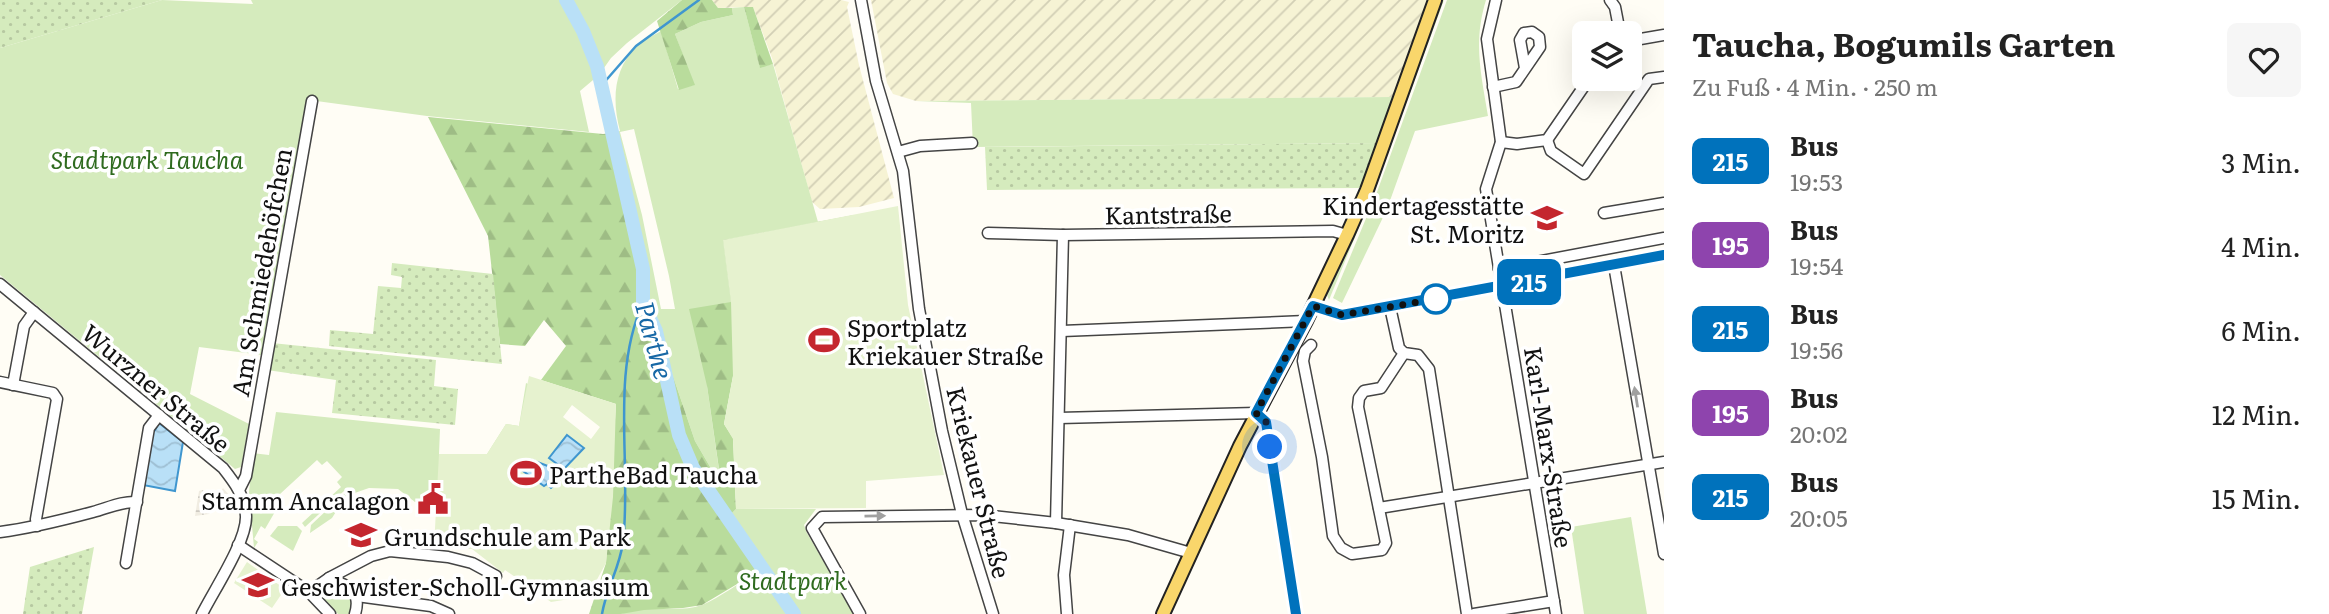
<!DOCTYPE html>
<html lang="de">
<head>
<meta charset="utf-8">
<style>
	:root { --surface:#fff; --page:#f6f6f6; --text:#222; --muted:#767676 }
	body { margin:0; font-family:Literata,serif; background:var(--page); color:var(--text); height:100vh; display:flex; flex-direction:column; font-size:26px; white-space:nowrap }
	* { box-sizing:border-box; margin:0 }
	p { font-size:23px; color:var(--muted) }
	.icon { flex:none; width:38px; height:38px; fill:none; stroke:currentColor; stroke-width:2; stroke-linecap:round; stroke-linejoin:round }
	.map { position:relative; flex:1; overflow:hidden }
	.side { display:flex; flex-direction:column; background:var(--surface); width:665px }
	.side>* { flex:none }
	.badge { padding:0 14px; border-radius:10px; font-size:24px; line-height:46px }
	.tools { position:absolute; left:1572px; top:21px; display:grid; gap:14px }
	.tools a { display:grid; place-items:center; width:70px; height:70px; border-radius:10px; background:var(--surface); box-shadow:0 7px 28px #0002; font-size:35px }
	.you { position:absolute; width:35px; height:35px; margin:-18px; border:5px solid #fff; border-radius:50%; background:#1a73e8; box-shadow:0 0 0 10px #1a73e833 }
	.map>.badge { position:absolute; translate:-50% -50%; box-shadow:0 0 0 4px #fff }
	.round { display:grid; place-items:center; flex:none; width:74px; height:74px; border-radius:10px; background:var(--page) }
	.overview { display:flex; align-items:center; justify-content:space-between; height:119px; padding:0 28px }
	h1 { font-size:33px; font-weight:700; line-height:52px }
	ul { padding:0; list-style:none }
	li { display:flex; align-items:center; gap:21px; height:84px; padding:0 28px }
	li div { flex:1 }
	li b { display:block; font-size:26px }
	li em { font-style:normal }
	li .badge { min-width:77px; font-weight:700; text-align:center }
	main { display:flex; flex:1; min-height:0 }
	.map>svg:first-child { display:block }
</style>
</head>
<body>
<main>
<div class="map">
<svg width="1664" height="614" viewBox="0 0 1664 614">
	<defs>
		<pattern id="farmland-furrows" width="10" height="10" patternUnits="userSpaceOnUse" patternTransform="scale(1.75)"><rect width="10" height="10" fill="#f6f3d4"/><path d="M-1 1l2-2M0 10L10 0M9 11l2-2" fill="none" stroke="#d2cfb5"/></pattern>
		<pattern id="forest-firs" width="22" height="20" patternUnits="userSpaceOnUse" patternTransform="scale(1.75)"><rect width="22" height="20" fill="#b9dc9c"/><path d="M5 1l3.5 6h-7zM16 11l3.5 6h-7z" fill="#9ebc85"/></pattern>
		<pattern id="garden-dots" width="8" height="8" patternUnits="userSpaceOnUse" patternTransform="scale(1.75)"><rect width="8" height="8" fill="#d5ebbd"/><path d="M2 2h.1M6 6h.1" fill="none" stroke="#b6c8a1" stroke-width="1.8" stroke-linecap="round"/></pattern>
		<pattern id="plaza-grid" width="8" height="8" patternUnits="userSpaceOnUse" patternTransform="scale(1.75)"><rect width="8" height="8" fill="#f1ede2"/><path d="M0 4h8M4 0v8" fill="none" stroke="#cecac1"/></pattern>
		<pattern id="water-waves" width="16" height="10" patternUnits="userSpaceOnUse" patternTransform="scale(1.75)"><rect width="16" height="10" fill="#b9e0f7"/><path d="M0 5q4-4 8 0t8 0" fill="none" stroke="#9ebfd3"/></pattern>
	</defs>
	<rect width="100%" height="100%" fill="#fffdf5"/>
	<g fill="url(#farmland-furrows)">
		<polygon points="712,0 841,0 849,2 847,7 859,65 894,198 859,207 820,209 812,202 772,58 753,7 718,8"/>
		<polygon points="871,0 1428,0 1393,97 916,101 893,94 887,83"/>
	</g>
	<g fill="#d5ebbd" fill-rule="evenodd">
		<polygon points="162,0 253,4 251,0 682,0 627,43 611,58 599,75 580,91 589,132 427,116 309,100 261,355 199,347 190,394 249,424 241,467 235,469 0,275 0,48"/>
		<polygon points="1428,0 1432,0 1380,143 973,147 971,103 916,101 1393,97"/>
		<polygon points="1440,0 1444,0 1374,191 1329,300 1327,295 1330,283"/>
		<path d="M1447,0h39c-13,42 -5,74 2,116l-73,15 -28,78 -45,94 -9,-5 44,-106z"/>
		<path d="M744,7l16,60 13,-3 45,158 -95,18 8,62 -24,84 13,91h-4l-21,-36 -37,-109 -46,-199 8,-2c-8,-30 -7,-62 17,-85 6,-6 16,-10 24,-15l17,58 16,-4 -19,-51 26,-12 32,-7 -1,-7zM634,129l35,147 6,33h-14l-19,-94 -22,-83z"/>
		<polygon points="526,383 565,401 437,492 436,496 426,495 425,502 415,502 398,489 369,488 346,496 332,518 310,533 311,525 346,492 344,491 305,527 302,523 341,487 337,482 342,477 327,461 322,465 317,460 280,494 283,498 265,529 261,526 254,539 258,542 254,548 249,492 253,453 269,455 276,412 440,429 439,454 487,454 506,424 519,426"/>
		<path d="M736,509h80l-12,16 3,8 47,81h-233c25,-11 56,0 81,-9 17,-7 40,-24 57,-34l-36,-49z"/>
		<polygon points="1631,517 1647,614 1584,614 1571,527"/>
		<polygon points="278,526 297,526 302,531 293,551 270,536"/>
		<polygon points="328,584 334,584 354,602 349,614 338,614 322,597 322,591"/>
	</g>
	<g fill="url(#forest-firs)">
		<polygon points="682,0 712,0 718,8 732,8 733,15 701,22 675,34 695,85 679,90 657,21"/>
		<polygon points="744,7 753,7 773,64 760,68"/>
		<polygon points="428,117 603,134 612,133 658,332 695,441 716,477 720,476 707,386 689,309 731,302 723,240 854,215 733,376 724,424 733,438 736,509 723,522 759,571 702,605 683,608 644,610 621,614 589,614 606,563 616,404 541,380 566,346 544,320 525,346 500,344 488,236"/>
	</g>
	<g fill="url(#garden-dots)">
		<polygon points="0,0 162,0 0,48"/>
		<polygon points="1380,143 1362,185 1359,188 987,190 985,147"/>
		<polygon points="392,263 493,274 502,364 329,346 330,330 373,334 378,286 401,288 402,277 391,275"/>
		<polygon points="272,343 436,360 434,386 458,389 455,425 332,413 336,380 267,370"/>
		<polygon points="94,547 82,614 23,614 30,567"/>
	</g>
	<g fill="#e6f2cf" fill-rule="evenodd">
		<polygon points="898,206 908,305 944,475 866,481 866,508 736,509 733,439 724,424 733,376 731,302 723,240"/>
		<path d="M529,376l87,28 -3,93 -7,66 -18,33 -37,6 -46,-32 -2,3 -31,-24 -38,-2 5,-93h48l19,-30 13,2zM572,405l28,22 -9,12 -28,-22z"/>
		<polygon points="247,562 285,589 272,608 234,583"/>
	</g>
	<polygon fill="url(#plaza-grid)" points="223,488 230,496 229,508 217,505 209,514 195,516 199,491 202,490 217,498"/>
	<g fill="url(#water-waves)" stroke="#3f96cf" stroke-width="2">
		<polygon points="159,423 183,442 175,491 143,485 152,429 155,430"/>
		<polygon points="567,435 584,448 564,469 549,458"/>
		<polygon points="532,460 561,471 557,476 558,482 551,488 547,484 544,486 523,471"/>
	</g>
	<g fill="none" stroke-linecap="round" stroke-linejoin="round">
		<g stroke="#3f96cf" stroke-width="2.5">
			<polyline points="601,86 636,46 699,0"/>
			<path d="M602,614c4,-25 18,-47 21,-72 9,-77 -13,-167 20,-239"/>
		</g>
		<polyline stroke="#b9e0f7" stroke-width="14" points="566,0 583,31 597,66 643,269 643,303 656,331 679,435 693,468 794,614"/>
		<defs>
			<g id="minor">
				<polyline points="861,0 876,81 903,171 919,309 942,431 962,514 993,614"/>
				<polyline points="1496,0 1487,39 1501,142 1486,189 1556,614"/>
				<polyline points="1610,0 1615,7 1620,33"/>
				<polyline points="1629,41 1664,35"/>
				<polyline points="1493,87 1516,82 1540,47 1539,37 1532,32 1524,33 1520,40 1525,68"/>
				<polyline points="1547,140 1551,151 1584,174 1649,79 1664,77"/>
				<polyline points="1501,142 1517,144 1547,140 1589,79"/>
				<polyline points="898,152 920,146 972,143"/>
				<polyline points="1604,213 1664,203"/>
				<polyline points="988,233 1063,235 1333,231 1347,235"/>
				<polyline points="1614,265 1664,554"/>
				<polyline points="1499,269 1664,238"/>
				<path d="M0,284l223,184c11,14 22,28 23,48 1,25 -32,74 -44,98"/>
				<polyline points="1313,306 1342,315 1664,255"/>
				<polyline points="1390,307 1399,348 1404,353 1418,355 1429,369 1467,614"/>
				<polyline points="1062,331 1306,321"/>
				<polyline points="1311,345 1305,351 1303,361 1322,457 1333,536 1341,548 1352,554 1382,550 1386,543 1358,407 1359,398 1364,391 1381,388 1404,353"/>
				<polyline points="0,382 53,393 57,399 36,519 37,526"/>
				<polyline points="13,385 24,326 34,312"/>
				<polyline points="1059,418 1256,413 1266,422 1296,614"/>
				<polyline points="239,490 246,476 312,101"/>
				<polyline points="1379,508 1664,462"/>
				<polyline points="1056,523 1063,235"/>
				<path d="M0,532c32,-4 63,-12 93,-20 15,-4 29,-11 44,-10"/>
				<polyline points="238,545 309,592 330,614"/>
				<polyline points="126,563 149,428 159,415"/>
				<polyline points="329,578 371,556 390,551 448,557 472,563 496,576"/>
				<path d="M309,592l20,-14c19,8 33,13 26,36"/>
				<polyline points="357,596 431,606 449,614"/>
				<polyline points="860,614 812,528 822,517 983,515 1056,523 1128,535 1191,553"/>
				<polyline points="1067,614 1064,575 1070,525"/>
				<polyline points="1474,614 1554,601"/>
			</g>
			<polyline id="major" points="1163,614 1240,446 1306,321 1347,235 1367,190 1435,0"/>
		</defs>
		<use href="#minor" stroke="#444" stroke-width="13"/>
		<use href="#major" stroke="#222" stroke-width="16"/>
		<use href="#minor" stroke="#fff" stroke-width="10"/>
		<use href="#major" stroke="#f9d66b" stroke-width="12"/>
	</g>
	<defs><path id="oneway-solid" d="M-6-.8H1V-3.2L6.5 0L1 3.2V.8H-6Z" transform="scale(1.75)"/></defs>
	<g fill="#a0a0a0">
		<use href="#oneway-solid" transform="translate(1636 397) rotate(-99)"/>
		<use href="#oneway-solid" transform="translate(875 516) rotate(-1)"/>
	</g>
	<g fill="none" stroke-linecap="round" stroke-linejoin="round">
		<defs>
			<polyline id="line" points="1296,614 1266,422 1256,413 1313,306 1342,315 1664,255"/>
		</defs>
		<use href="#line" stroke="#fff" stroke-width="16"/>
		<use href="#line" stroke="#0072bc" stroke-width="10"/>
		<polyline stroke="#111" stroke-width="7" stroke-dasharray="0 12.6" points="1270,447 1266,422 1256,413 1313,306 1342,315 1436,299"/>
	</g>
	<defs>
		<symbol id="school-bare" viewBox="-9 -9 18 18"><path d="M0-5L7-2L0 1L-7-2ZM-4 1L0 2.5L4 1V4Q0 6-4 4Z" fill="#c4262e" stroke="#fff" stroke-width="2.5" paint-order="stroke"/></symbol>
		<symbol id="stadium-bare" viewBox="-9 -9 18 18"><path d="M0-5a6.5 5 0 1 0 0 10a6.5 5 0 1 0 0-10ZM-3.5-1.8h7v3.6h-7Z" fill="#c4262e" stroke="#fff" stroke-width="2.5" paint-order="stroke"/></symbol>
		<symbol id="civic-bare" viewBox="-9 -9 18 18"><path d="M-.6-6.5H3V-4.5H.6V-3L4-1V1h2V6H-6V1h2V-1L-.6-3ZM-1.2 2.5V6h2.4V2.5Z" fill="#c4262e" stroke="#fff" stroke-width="2.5" paint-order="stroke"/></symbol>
	</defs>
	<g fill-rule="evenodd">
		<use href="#school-bare" x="1525" y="196" width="44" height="44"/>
		<use href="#stadium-bare" x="802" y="318" width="44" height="44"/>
		<use href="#stadium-bare" x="504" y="451" width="44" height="44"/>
		<use href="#civic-bare" x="411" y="477" width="44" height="44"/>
		<use href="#school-bare" x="339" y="513" width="44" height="44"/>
		<use href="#school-bare" x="236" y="563" width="44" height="44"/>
	</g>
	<circle fill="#fff" stroke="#0072bc" stroke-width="3.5" cx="1436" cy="299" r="14"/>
	<g text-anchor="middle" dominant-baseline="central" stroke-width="7" stroke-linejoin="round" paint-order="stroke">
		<g font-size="24" font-style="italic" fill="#2f6b1f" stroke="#fff">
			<text x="147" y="158">Stadtpark Taucha</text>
			<text x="793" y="579">Stadtpark</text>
		</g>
		<g font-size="24" fill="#111" stroke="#fff" text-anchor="start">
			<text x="1524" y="204" text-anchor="end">Kindertagesstätte<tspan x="1524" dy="28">St. Moritz</tspan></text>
			<text x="847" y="326">Sportplatz<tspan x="847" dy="28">Kriekauer Straße</tspan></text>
			<text x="549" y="473">PartheBad Taucha</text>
			<text x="410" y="499" text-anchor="end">Stamm Ancalagon</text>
			<text x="384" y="535">Grundschule am Park</text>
			<text x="281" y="585">Geschwister-Scholl-Gymnasium</text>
		</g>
		<g font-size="24" fill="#111" stroke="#fff">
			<text transform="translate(1168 213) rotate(-1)">Kantstraße</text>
			<text transform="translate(260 272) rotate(-80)">Am Schmiedehöfchen</text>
			<text transform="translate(157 387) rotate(40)">Wurzner Straße</text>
			<text transform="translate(1550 447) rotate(81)">Karl-Marx-Straße</text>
			<text transform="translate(980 482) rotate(76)">Kriekauer Straße</text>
		</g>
		<g font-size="26" font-style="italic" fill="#1768a6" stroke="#fff">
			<text transform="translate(656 340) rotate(75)">Parthe</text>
		</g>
	</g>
</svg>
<div class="tools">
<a><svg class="icon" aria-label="layers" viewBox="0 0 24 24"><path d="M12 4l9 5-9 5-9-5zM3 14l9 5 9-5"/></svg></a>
</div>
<div class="you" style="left:1270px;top:447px"></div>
<b class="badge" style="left:1529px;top:282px;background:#0072bc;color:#fff">215</b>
</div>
<section class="side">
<div class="overview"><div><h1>Taucha, Bogumils Garten</h1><p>Zu Fuß · 4 Min. · 250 m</p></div><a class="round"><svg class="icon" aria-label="heart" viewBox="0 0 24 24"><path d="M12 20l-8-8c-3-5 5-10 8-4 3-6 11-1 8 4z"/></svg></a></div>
<ul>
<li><span class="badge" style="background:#0072bc;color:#fff">215</span><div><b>Bus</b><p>19:53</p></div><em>3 Min.</em></li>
<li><span class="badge" style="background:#8e44ad;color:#fff">195</span><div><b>Bus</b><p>19:54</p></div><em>4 Min.</em></li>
<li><span class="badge" style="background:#0072bc;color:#fff">215</span><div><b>Bus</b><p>19:56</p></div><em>6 Min.</em></li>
<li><span class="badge" style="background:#8e44ad;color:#fff">195</span><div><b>Bus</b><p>20:02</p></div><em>12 Min.</em></li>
<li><span class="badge" style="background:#0072bc;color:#fff">215</span><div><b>Bus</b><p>20:05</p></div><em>15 Min.</em></li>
</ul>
</section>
</main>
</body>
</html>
